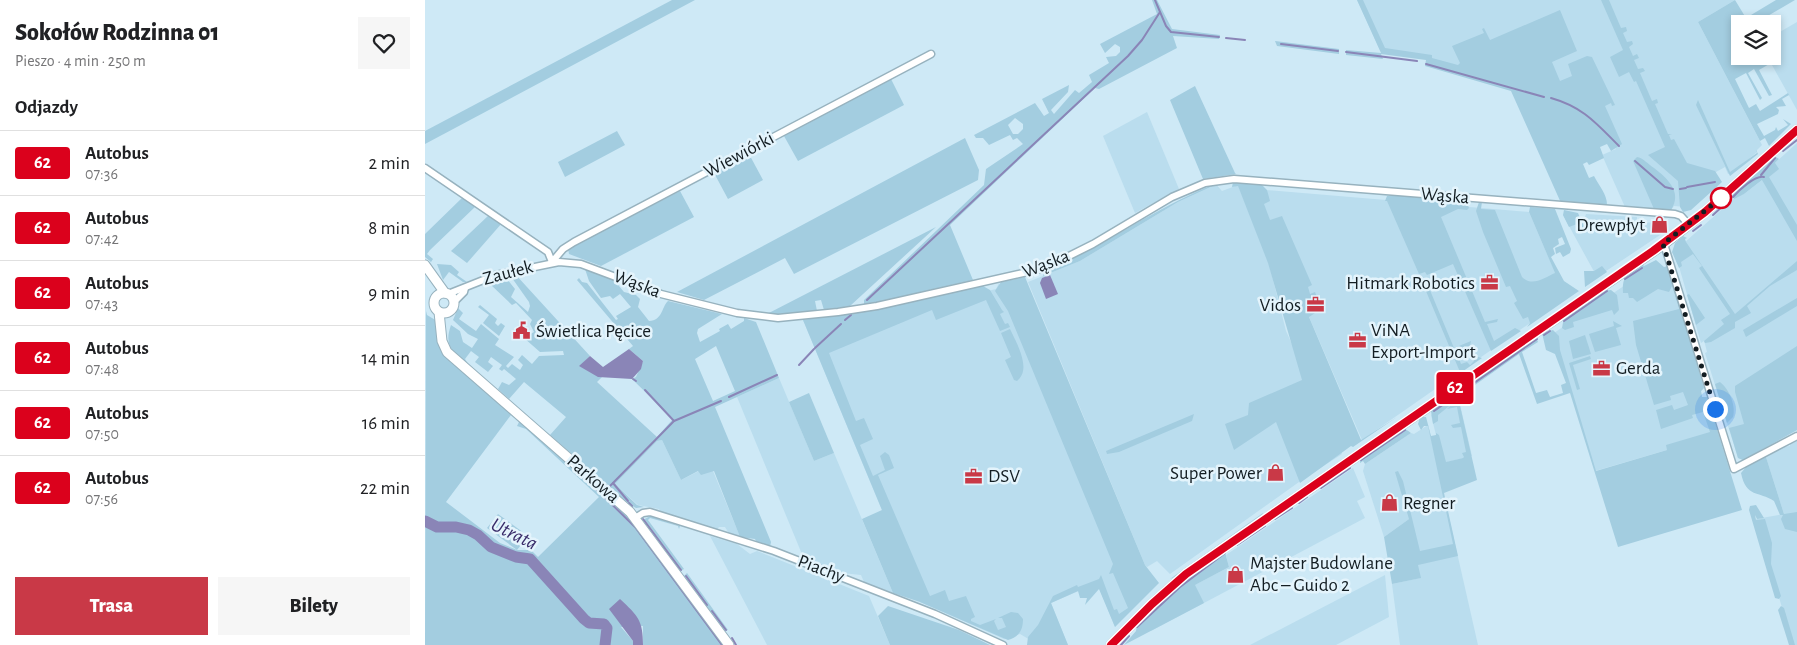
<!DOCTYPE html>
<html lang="pl">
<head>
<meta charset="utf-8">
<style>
	:root { --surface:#fff; --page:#f6f6f6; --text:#202124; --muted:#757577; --line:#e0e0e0; --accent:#c93947 }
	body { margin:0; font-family:"Alegreya Sans",sans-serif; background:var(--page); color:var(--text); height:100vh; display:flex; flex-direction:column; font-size:19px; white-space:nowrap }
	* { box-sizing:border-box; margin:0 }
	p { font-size:16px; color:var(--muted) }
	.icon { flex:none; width:28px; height:28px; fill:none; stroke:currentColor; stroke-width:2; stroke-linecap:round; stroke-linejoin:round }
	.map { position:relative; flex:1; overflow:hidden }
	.sheet { display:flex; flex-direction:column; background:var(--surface); width:425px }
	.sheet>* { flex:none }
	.badge { padding:0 10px; border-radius:4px; font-size:18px; line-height:32px }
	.tools { position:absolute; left:1306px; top:15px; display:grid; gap:10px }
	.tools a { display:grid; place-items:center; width:50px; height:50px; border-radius:0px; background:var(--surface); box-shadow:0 2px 8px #0003; font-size:25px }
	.you { position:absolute; width:25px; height:25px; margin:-12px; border:4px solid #fff; border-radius:50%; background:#1a73e8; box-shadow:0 0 0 8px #1a73e833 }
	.map>.badge { position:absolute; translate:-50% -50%; box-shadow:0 0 0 2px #fff }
	h2 { padding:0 15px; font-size:19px; line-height:45px }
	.round { display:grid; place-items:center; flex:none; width:52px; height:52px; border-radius:0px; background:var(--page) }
	.summary { display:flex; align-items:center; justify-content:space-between; height:85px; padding:0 15px }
	h1 { font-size:24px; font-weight:800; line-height:38px }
	.action { display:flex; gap:10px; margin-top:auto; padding:10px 15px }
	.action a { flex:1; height:58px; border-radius:0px; background:var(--accent); color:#fff; font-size:20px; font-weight:800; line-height:58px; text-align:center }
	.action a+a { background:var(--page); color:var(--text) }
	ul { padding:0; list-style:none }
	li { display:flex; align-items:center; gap:15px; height:65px; padding:0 15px; border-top:1px solid var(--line) }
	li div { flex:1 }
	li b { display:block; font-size:19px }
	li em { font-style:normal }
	li .badge { min-width:55px; font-weight:700; text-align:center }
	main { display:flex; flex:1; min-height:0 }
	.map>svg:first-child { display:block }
</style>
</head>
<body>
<main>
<section class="sheet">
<div class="summary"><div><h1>Sokołów Rodzinna 01</h1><p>Pieszo · 4 min · 250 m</p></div><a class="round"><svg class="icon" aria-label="heart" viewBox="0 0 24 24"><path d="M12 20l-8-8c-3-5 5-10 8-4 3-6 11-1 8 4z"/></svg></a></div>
<h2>Odjazdy</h2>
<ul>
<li><span class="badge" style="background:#db011c;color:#fff">62</span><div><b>Autobus</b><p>07:36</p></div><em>2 min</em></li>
<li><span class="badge" style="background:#db011c;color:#fff">62</span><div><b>Autobus</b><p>07:42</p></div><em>8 min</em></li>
<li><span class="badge" style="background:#db011c;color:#fff">62</span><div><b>Autobus</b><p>07:43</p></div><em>9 min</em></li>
<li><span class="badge" style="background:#db011c;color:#fff">62</span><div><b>Autobus</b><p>07:48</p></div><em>14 min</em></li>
<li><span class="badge" style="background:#db011c;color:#fff">62</span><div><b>Autobus</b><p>07:50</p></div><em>16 min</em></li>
<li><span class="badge" style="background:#db011c;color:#fff">62</span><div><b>Autobus</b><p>07:56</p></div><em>22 min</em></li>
</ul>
<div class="action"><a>Trasa</a><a>Bilety</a></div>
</section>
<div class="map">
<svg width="1372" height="645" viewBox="0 0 1372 645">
	<rect width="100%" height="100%" fill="#cee9f6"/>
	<g fill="#baddee">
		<polygon points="932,0 1310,0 1273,22 1337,145 1332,150 1332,152 1307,173 1303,174 1300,167 1291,172 1261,207 1249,206 1246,210 1200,207 1177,155 1191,149 1169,117 993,56 955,50"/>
		<polygon points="1372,22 1372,110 1342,56 1348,56 1348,36"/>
		<polygon points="722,112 754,189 710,213 678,136"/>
		<polygon points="1372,143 1372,430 1318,460 1313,458 1280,353 1282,352 1280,344 1279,341 1276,343 1251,256 1260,242 1312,196 1319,194 1341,177 1349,164"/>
		<polygon points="790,185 797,191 813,185 844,264 861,331 917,454 874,482 745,574 732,561 722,567 720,565 603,282 655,261 753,202"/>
		<polygon points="829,189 1104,212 1141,298 937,440"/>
		<polygon points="1161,214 1212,217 1212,222 1234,223 1238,233 1172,277 1138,215 1154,216 1155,219 1160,217"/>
		<polygon points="1230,265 1243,272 1264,343 1217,358 1273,369 1279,388 1276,391 1277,397 1282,397 1293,435 1170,471 1129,333"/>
		<polygon points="574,283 708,607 690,627 672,583 626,603 643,645 607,645 607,641 595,634 579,639 495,602 378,320 450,309 558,286 563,291 571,289"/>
		<polygon points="354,378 389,461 409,453 468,593 439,582 436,575 417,573 379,559 312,397"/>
		<polygon points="1033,396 1047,456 1018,463 1006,415"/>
		<polygon points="1003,425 1053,645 975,645 967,584 995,578 984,519 959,537 938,471 940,464 986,433 989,434"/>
		<polygon points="237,440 256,480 274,471 288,471 316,539 305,535 300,527 294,527 291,531 236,512 234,509 213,505 190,484 232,441"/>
		<polygon points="1372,440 1372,645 1368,645 1331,519 1359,514 1341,457 1358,447 1365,446 1365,444"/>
		<polygon points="928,468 940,497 932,501 940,518 726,631 743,599 804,567 801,555"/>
		<polygon points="285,536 312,544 325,554 332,551 444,596 465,645 342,645"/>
		<polygon points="960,575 964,617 911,645 825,645"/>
	</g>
	<g fill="#a3cde0" fill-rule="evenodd">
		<polygon points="247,0 270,0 0,144 0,131"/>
		<path d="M727,0h5l15,29 48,6 -1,4 -46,-3 4,12 -78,41 -4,-1 -145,137 23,55 -109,25v-5l120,-115 2,-16 37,-25 -6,-6 -4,2 -3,-5 -21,10 -6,-7h-7l-2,-3 61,-32 9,13 5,-3 -7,-14 27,-14 -1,7 -17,18 3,4 21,-24 4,3 13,-11 -3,-7 20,-12 -3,-6 10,-1 4,-4v-5l-5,-3 -10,9 -5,-9 57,-30zM590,118l8,6v5l-5,5h-5l-5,-9z"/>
		<path d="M932,0h6l22,48 47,7v3l26,7 2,-2 -8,-17 32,-13 -2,-4 2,-1 6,12 70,-30 17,41 -25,11 8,19 12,-5 -4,-12 19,-8 5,1 23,48 -3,1 -1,-3 -6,3 17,38 -11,7 -4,-7 -7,3 4,11 -15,7 -2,-3 -4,2 6,14 5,-2c5,10 14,19 13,31l-46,-4 -50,-112 -86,-25 1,-6 -45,-6 2,5 -37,-4v-5l35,3z"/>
		<polygon points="1176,0 1184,0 1196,28 1201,27 1202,31 1198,33 1202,42 1207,41 1208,44 1204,47 1208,56 1212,54 1214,58 1209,60 1213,69 1218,68 1220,71 1215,73 1227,101 1232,99 1233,103 1230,104 1243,134 1247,134 1244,135 1246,140 1249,139 1262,163 1290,171 1297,182 1266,210 1258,212 1255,207 1253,181 1223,155 1240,147 1211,81 1209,82 1204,72 1194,77 1185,57 1198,50"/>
		<polygon points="1310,0 1321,18 1351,0 1370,0 1329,24 1315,24 1315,56 1342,56 1346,63 1334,70 1347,95 1344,96 1329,69 1323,73 1337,98 1335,100 1321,73 1310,79 1324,108 1331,104 1335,111 1363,93 1364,95 1357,99 1361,106 1351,107 1354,110 1353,114 1332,124 1339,136 1350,130 1351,127 1353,131 1363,125 1358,119 1366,124 1344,146 1340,138 1335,141 1273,22"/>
		<polygon points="850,41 914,49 914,54 852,46"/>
		<polygon points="466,79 479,105 373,161 359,136"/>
		<polygon points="770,86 810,173 811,174 778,179 745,100"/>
		<polygon points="1273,100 1305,172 1332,153 1331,150 1333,154 1305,176 1271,105"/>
		<polygon points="192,131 200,145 140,177 133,162"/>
		<polygon points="540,138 554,170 553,180 369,274 360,258 279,300 252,292"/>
		<polygon points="324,154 338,180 303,199 289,173"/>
		<path d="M1212,157c6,1 11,7 17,11 13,10 29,24 17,42l-17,-1 -21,-48z"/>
		<polygon points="1351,157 1354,159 1350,163 1354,169 1344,177 1372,225 1372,241 1337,180 1319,194 1309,199 1306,193"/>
		<polygon points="808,182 835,183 842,190 845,201 839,204 845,220 857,216 887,285 883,287 885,294 890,292 895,305 893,311 884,317 936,440 972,417 928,447 926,446 875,483 851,422 809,450 800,424 823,415 824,403 877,380 843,263 813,186 807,187"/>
		<path d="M790,184l7,7 -7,-6 -37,17 -98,59 -37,15 1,-5c61,-24 109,-63 171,-87z"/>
		<polygon points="255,191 269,217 176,266 144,254 143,249"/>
		<polygon points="968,195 1041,201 1044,208 1042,210 1033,209 1016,217 1060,322 1073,319 1072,322 1062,324 1069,341 1090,328 1096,331 1066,351 1028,264 1002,275 1000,272 994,274 962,201 960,201 962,196"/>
		<polygon points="38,197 51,206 5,250 2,254 8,259 6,262 0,257 0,234"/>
		<path d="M1054,202h3l-1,7 14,1 27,67c10,10 22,1 33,-4l-26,-61 1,-5 25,2 16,40 -1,4 -7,4 -3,-5 -4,2 -1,-6 10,-4 -3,-7 -4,2 1,5 -6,4 2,6 -4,3 13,24 15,10 -52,36 3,-4 -2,-6 -5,2 -9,-16 3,-2 -7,-15 -4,1 -23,-55 -7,-21z"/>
		<polygon points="1139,210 1153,213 1161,232 1157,234 1152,224 1144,227 1138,215"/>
		<polygon points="64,215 77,223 42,263 26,251"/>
		<polygon points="511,227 425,306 399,310 396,300 390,301 392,311 340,315"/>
		<polygon points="1258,236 1262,238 1260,239 1261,242 1310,314 1372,261 1372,270 1345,286 1322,306 1326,313 1310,322 1310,328 1286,342 1280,343 1279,341 1299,324 1296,320 1305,314 1274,268 1277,266 1268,254 1256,262 1257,266 1254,268 1247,252 1250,243"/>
		<path d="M1231,260l8,7 4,-1 36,122 -3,3 1,6h5l35,113 -124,37 -48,-154 -33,11 -18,-50 -61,43 19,83 -33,13 14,63 -40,9 3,13 -29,6 -8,-47 25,-18 -14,-47 3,-1 5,10 17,70 33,-7 -25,-118h-4l-3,4 -3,-6 2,-7h6l5,19 5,-1v-2l3,2 7,27 17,-4 1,-1 -2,-4 4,-1 -5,-25 -8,1 -2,-3 9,-2 -3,-16 -10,2 6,-6 -15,12v6l-5,3 -2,-13 105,-74 2,5 -16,10 14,41 11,-3 3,7 13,-4 -2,-8 5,-2 -11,-29 -9,-4 -4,-17 11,-3 6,6 1,14 36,121 71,-21 -1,-5 44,-13 -7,-20 -11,3 1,3 -32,11 -5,-19 16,-5 2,5 14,-5 -5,-13 -13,4 1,4 -17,5 -18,-60 -3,-24 46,-12 -7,-23 -3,6 -11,-3 -21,13 -4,-4h-4l-1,-5h-5c-1,-19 5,-19 19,-29l2,2z"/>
		<polygon points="12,264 26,265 34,272 32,275 42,282 38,282 24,272 18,280"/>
		<polygon points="1177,266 1182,272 1160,287 1159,271 1169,271"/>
		<path d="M160,269l29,11 10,12 12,3 4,4 -2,8 11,14c14,-1 12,-13 19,-20l54,13 -24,15 -1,4 3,9 20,-11 -1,-2 9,-5 3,5 13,-8v-3l12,4 23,56 -64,29 56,135 -1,5 -13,-4 -2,-4 -15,-2 -26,-66 -13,4 -3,-4 -17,9 -19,-40 -5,1 -42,43 22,21 7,2 -8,1 -7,-4 -79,-69 16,-18 -42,-35 -15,17 -11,-10 4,-7 7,3 7,-6 -12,-10 -2,2 -3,-2 3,-4 -11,-8 -3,5 5,4 -5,6 -13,-10 4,-5 -8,-6 -6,8 5,8c-16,-15 -27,-19 -19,-42l9,6 3,11 9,6 6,-9 -10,-5 -15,-14 5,-12 5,5 -4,6 17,12 5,-7 18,15 -4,6 19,12 -8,9 2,2 4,-4 8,6 3,-5 -5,-5 4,-5 10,9 7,-8 25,-1 -1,-4 -23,1 -16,-14 10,-6 -4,-8 2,-4 -16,-17 -4,2 -21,-20 4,-4 12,-2 8,10 -4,8 17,15 2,-6 -1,-4 -17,-24 4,-3 74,81 -10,10 23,10 -6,6 60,55 16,-18 -41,-40 4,-2 7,-16 -14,-12 4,-3 -56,-66 2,-2 3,4 5,1 29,37 2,-1 -2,-3 15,-9 -11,-13 -7,5 -3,-3 -9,2 -12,-17zM291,346l19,45 -22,10 -18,-42z"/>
		<polygon points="600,277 720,565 734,583 690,627 674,589 660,605 662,598 655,598 653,591 626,603 643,645 602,645 603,637 613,625 628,596 652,585 653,587 674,579 676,575 689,610 692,609 694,614 703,608 688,573 684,574 688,564 583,311 570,291 576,282"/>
		<polygon points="1002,283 1029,348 1046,341 1045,346 1031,350 1036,364 1042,362 1045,365 1049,361 1047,358 1050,356 1057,358 1034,374 1035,372 998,284"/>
		<path d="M558,286l7,4 12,20 2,2 -4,2 5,10 3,-1 2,4 -10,4 -14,-31 -50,20 -4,-10 -103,43 27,68 8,-3 9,21 -13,6 13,31 12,-6 -5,-14 5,-4 4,3 5,13 -16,7 52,121 15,-6 4,11 17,-5 9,21 -4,2v2l9,4 16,-6 -2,2 4,9 8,-3 -4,-9h-4l13,-6 7,1 5,6c0,11 -4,18 -15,21l-88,-38 -27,-9 -31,-74 20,-9 -79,-190 72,-11z"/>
		<polygon points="1186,290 1192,295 1194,310 1189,315 1187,310 1148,322 1149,327 1140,330 1137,328 1139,317 1178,291"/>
		<polygon points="1264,294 1280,318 1271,325 1262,295"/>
		<polygon points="1372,298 1372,306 1321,337 1318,330"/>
		<polygon points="55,305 72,319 70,323 73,326 76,323 80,326 74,336 58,323 64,315 53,307"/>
		<polygon points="1,311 2,315 12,321 13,339 86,412 86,415 21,502 75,543 92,550 62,528 73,514 103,536 92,550 106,550 113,557 174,497 101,429 92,426 95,420 199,511 300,645 218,645 218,626 196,627 208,641 208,645 0,645"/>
		<polygon points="1188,321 1197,326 1191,328 1196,345 1170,352 1164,334 1189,326"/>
		<path d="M585,329c7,15 22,40 7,52l-3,-1 -9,-20 6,-3 -10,-24z"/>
		<polygon points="1160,335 1166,354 1148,359 1144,341"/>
		<polygon points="1372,346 1372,430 1318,460 1313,458 1304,428 1319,424 1310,392 1310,386"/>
		<polygon points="1165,356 1166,359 1148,365 1155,389 1152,390 1144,363"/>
		<path d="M1295,382c9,7 16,23 13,35l-6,6 -12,-39z"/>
		<polygon points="384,393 409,453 389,461 364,402"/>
		<polygon points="769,414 767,421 694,452 682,454 681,451"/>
		<polygon points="979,428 986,433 940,464 938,461 935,463 935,458"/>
		<path d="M1358,446l-17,11 18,57 13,-2v20l-12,-3 -4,-10 2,-4h-3l-6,-14c-15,-10 -28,-3 -33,-28l5,-6z"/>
		<polygon points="1331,505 1339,518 1332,519 1330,515 1331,520 1340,519 1347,543 1346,564 1356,596 1354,599 1350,598 1324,510 1325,506"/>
		<polygon points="838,513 836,518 752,576 745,579"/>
		<polygon points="225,516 255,526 254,529 253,526 225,518 223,520 259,569 255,571 218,520"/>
		<polygon points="800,552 804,567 770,585 779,603 699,645 711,631 712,624 749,589"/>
		<polygon points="262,573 303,630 300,631 259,576"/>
		<polygon points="463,606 534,630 565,645 465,645 453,616"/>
		<polygon points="1356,606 1359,608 1370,645 1364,645 1353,610"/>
	</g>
	<g fill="#8a85b7">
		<polygon points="625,275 633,294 621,299 615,283 617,278"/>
		<polygon points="204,349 218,361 216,369 207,379 173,377 154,366 165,356 178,367"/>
		<path d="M195,599c18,17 23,21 23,46h-10v-4l-24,-32z"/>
	</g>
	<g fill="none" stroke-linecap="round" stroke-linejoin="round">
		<g stroke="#8a85b7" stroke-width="2">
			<polyline points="730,0 741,26 746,32 794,37"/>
			<polyline points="801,38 820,40"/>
			<polyline points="856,44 913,51"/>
			<polyline points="921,52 992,61"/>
			<polyline points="1001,64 1119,97"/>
			<path d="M1126,98c32,9 45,25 68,48"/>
			<polyline points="1358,151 1372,140"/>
			<polyline points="1210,161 1240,187 1248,189"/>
			<polyline points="1336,175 1350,158"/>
			<polyline points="1262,187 1290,182"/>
			<polyline points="1255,189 1261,188"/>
			<path d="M1308,197c6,-7 22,-22 31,-20"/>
			<polyline points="1288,215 1299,205"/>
			<polyline points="1268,231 1276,225"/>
			<polyline points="1200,279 1217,268"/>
			<polyline points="442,300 703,56 717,40 735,12"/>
			<polyline points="420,320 426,315"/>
			<polyline points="1139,321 1182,291"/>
			<polyline points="1119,335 1125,331"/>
			<polyline points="390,348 416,324"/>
			<polyline points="374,365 389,349"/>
			<polyline points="208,379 211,381"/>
			<polyline points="220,390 249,421"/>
			<polyline points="304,397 352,375"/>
			<polyline points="1009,411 1112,339"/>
			<polyline points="936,460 980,430"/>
			<polyline points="161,479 210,527 297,645"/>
			<polyline points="188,483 203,501"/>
			<polyline points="185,486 249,421 296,401"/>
			<polyline points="896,488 925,468"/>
			<polyline points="204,503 207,506"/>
			<polyline points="874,503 882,497"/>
			<polyline points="218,519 256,570"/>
			<polyline points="850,519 867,508"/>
			<polyline points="812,545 840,526"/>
			<polyline points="261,576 282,605"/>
			<polyline points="287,611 301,630"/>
			<polyline points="712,627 755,587 800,553"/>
			<polyline points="307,638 311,645"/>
			<polyline points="696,645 704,636"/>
		</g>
		<polyline stroke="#8a85b7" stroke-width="11" points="0,521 12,527 31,527 44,530 53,535 66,547 91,557 105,559 159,619 164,623 179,624 182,628 180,645"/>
		<defs>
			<g id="street">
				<polyline points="0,168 123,252 127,262"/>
				<polyline points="1239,244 1309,469 1372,436"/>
				<polyline points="127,262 138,249 149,242 506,54"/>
				<polyline points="23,294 71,275 134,262 156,264 236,294 312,313 353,318 413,312 452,306 620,268 668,244 747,197 780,183 809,179 1250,214 1256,216 1264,225"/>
				<polyline points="29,302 39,292 40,288"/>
				<polyline points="210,518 218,513 225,512 349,551 510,614 578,645"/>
			</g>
			<g id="secondary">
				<polyline points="0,265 20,293"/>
				<circle cx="19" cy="303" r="10"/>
				<polyline points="14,312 17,341 22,352 205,512 304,645"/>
				<polyline points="686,645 727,604 761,574 1239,244 1280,212 1372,130"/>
			</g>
		</defs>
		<use href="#street" stroke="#97b2be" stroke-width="9"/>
		<use href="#secondary" stroke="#97b2be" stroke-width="11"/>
		<use href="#street" stroke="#fff" stroke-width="6"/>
		<use href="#secondary" stroke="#fff" stroke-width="9"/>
	</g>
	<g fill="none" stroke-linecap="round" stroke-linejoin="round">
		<defs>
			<polyline id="line" points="686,645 727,604 761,574 1228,251 1280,212 1372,130"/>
		</defs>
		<use href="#line" stroke="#fff" stroke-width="11"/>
		<use href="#line" stroke="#db011c" stroke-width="8"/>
		<polyline stroke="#131d22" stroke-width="5" stroke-dasharray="0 9" points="1290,409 1238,244 1296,198"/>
	</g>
	<defs>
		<symbol id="shop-bare" viewBox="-9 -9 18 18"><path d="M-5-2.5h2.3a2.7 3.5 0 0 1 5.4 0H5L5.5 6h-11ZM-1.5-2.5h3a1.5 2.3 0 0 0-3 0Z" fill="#c93947" stroke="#e4f4fc" stroke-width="2.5" paint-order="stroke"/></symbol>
		<symbol id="office-bare" viewBox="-9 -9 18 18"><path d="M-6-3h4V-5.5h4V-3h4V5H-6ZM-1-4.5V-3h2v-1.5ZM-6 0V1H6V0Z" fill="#c93947" stroke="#e4f4fc" stroke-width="2.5" paint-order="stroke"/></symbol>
		<symbol id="civic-bare" viewBox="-9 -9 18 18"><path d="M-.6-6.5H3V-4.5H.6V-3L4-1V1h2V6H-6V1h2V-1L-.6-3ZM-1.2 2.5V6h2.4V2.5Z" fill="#c93947" stroke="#e4f4fc" stroke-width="2.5" paint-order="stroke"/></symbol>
	</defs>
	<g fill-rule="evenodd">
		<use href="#shop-bare" x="1222" y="212" width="25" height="25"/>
		<use href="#office-bare" x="1052" y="270" width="25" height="25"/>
		<use href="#office-bare" x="878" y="292" width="25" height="25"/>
		<use href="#civic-bare" x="84" y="318" width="25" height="25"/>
		<use href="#office-bare" x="920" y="328" width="25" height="25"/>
		<use href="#office-bare" x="1164" y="356" width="25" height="25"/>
		<use href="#shop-bare" x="838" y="460" width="25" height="25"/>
		<use href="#office-bare" x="536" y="464" width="25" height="25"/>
		<use href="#shop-bare" x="952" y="490" width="25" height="25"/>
		<use href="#shop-bare" x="798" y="562" width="25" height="25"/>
	</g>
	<circle fill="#fff" stroke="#db011c" stroke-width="2.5" cx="1296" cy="198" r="10"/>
	<g text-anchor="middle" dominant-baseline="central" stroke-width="5" stroke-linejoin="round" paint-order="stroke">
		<g font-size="19" fill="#131d22" stroke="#e4f4fc">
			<text transform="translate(314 155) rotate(-28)">Wiewiórki</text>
			<text transform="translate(1020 196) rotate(5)">Wąska</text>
			<text transform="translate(621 264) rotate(-21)">Wąska</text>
			<text transform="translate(83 273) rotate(-15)">Zaułek</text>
			<text transform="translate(212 284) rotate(21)">Wąska</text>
			<text transform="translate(168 479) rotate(41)">Parkowa</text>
			<text transform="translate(396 569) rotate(21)">Piachy</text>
		</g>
		<g font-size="19" fill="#131d22" stroke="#e4f4fc" text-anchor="start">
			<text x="1220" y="225" text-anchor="end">Drewpłyt</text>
			<text x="1050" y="283" text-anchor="end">Hitmark Robotics</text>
			<text x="876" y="305" text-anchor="end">Vidos</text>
			<text x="946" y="330">ViNA<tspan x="946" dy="22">Export-Import</tspan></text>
			<text x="111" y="331">Świetlica Pęcice</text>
			<text x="1191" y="368">Gerda</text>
			<text x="837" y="473" text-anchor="end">Super Power</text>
			<text x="563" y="476">DSV</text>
			<text x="978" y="503">Regner</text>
			<text x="825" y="563">Majster Budowlane<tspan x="825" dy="22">Abc – Guido 2</tspan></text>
		</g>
		<g font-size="20" font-style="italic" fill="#382b69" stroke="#e4f4fc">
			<text transform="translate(89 534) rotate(26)">Utrata</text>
		</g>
	</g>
</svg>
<div class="tools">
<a><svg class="icon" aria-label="layers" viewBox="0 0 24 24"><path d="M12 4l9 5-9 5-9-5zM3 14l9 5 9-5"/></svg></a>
</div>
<div class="you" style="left:1290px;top:409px"></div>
<b class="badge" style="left:1030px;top:388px;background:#db011c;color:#fff">62</b>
</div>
</main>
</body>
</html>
